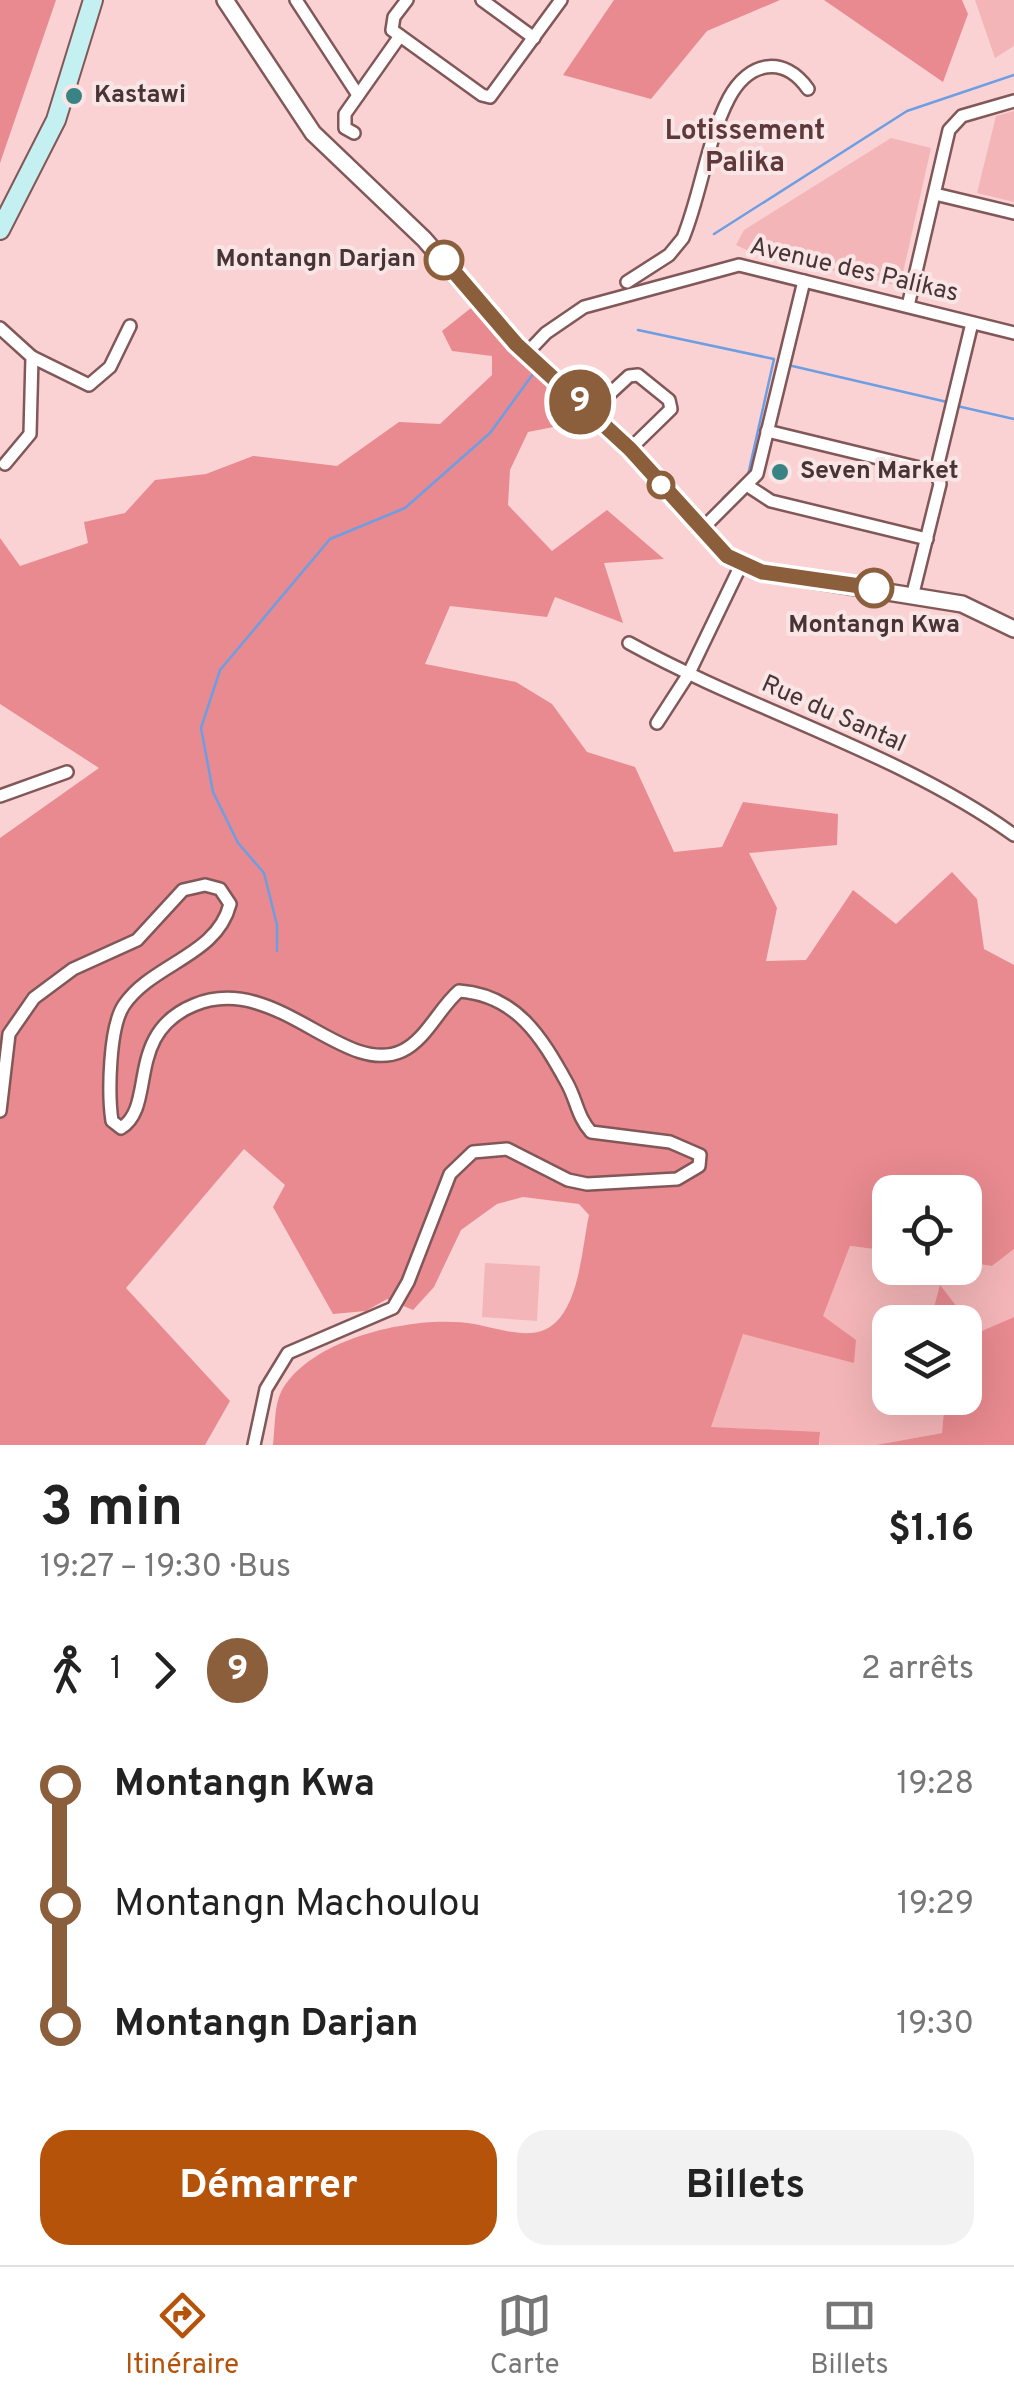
<!DOCTYPE html>
<html lang="fr">
<head>
<meta charset="utf-8">
<style>
	:root { --surface:#fff; --page:#f2f2f2; --text:#222; --muted:#767676; --line:#e0e0e0; --accent:#b45309 }
	body { margin:0; font-family:Overpass,sans-serif; background:var(--page); color:var(--text); height:100vh; display:flex; flex-direction:column; font-size:38px; white-space:nowrap }
	* { box-sizing:border-box; margin:0 }
	p { font-size:32px; color:var(--muted) }
	.icon { flex:none; width:55px; height:55px; fill:none; stroke:currentColor; stroke-width:2; stroke-linecap:round; stroke-linejoin:round }
	.map { position:relative; height:1445px; overflow:hidden }
	.sheet { display:flex; flex-direction:column; background:var(--surface); flex:1 }
	.sheet>* { flex:none }
	.badge { padding:0 20px; border-radius:32px; font-size:35px; line-height:65px }
	.buttons { position:absolute; left:872px; top:1175px; display:grid; gap:20px }
	.buttons a { display:grid; place-items:center; width:110px; height:110px; border-radius:20px; background:var(--surface); box-shadow:0 10px 40px #0002; font-size:50px }
	.map>.badge { position:absolute; translate:-50% -50%; box-shadow:0 0 0 5px #fff }
	.legs { display:flex; align-items:center; gap:15px; height:110px; padding:0 40px; font-size:32px }
	.legs p { margin-inline-start:auto }
	.head { display:flex; align-items:center; justify-content:space-between; height:170px; padding:0 40px }
	h1 { font-size:55px; font-weight:700; line-height:75px }
	.cta { display:flex; gap:20px; margin-top:auto; padding:20px 40px }
	.cta a { flex:1; height:115px; border-radius:30px; background:var(--accent); color:#fff; font-size:40px; font-weight:700; line-height:115px; text-align:center }
	.cta a+a { background:var(--page); color:var(--text) }
	ul { padding:0 40px; list-style:none }
	li { display:flex; align-items:center; gap:35px; height:120px; font-size:38px }
	li i { display:grid; place-items:center; width:15px; height:100%; margin:0 12px; background:currentColor }
	li i::after { content:''; width:25px; height:25px; margin:-12px; border:8px solid; border-radius:50%; background:var(--surface) }
	li p { margin-inline-start:auto }
	li:first-child i { background:linear-gradient(#0000 50%,currentColor 0) }
	li:last-child i { background:linear-gradient(currentColor 50%,#0000 0) }
	.dock { display:flex; justify-content:space-around; align-items:center; height:140px; border-top:2px solid var(--line); background:var(--surface); font-size:28px; color:var(--muted) }
	.dock a { display:grid; justify-items:center; gap:5px }
	.dock .on { color:var(--accent) }
	.map>svg:first-child { display:block }
</style>
</head>
<body>
<div class="map">
<svg width="1014" height="1445" viewBox="0 0 1014 1445">
	<rect width="100%" height="100%" fill="#fad2d3"/>
	<g fill="#f3b5b7">
		<polygon points="975,0 1014,0 1014,46 995,58"/>
		<polygon points="1014,111 1014,202 977,193 996,116"/>
		<polygon points="891,138 931,148 900,286 753,253 736,245 744,230"/>
		<polygon points="850,1246 890,1251 890,1268 965,1268 965,1262 992,1266 1014,1249 1014,1317 977,1333 940,1287 930,1322 890,1322 890,1398 945,1398 942,1433 876,1445 820,1445 820,1433 711,1427 743,1333 822,1317"/>
		<polygon points="485,1263 540,1266 537,1321 482,1317"/>
	</g>
	<g fill="#e88a8f">
		<polygon points="0,0 56,0 0,163"/>
		<polygon points="614,0 780,0 707,31 651,99 563,75"/>
		<polygon points="824,0 962,0 968,14 943,82"/>
		<path d="M471,308l118,112 -61,12 -18,38 -2,35 44,46 55,-41 57,49 -60,4 19,60 -68,-26 -8,20 -97,-11 -25,58 91,18 36,22 35,48 48,15 39,85 48,-5 21,-45 95,12 -1,31 -88,8 28,55 -11,53 40,-1 47,-70 43,34 56,-52 25,27 7,50 30,16v284l-22,17 -27,-4v-70h-75v59l-40,-5 -27,70 33,24 -2,23 -111,-29 -32,93 109,5 -1,13h-546c2,-16 1,-39 8,-53 29,-55 137,-78 193,-68 24,4 60,19 81,-1 25,-23 27,-76 34,-108l-10,-11 -56,-7 -26,7 -36,26 -27,57 -21,23 -26,-11 -21,12 -33,3 -60,-107 12,-22 -41,-36 -118,139 104,113 -25,44h-205v-607l99,-70 -99,-64v-166l20,28 68,-23 -4,-21 41,-9 30,-33 51,-6 47,-18 84,10 62,-44 41,2 52,-49v-19l-40,-5 -10,-20z"/>
		<polygon points="940,1285 977,1333 1014,1317 1014,1445 876,1445 942,1433 945,1398 965,1398 965,1322 930,1322"/>
	</g>
	<g fill="none" stroke-linecap="round" stroke-linejoin="round">
		<g stroke="#6d9ee3" stroke-width="2.5">
			<polyline points="714,234 907,111 1014,75"/>
			<polyline points="638,330 774,359 748,475 723,498"/>
			<polyline points="788,365 947,402"/>
			<polyline points="957,406 1014,419"/>
			<polyline points="277,951 277,925 264,873 238,843 213,792 201,728 220,670 330,539 405,508 490,433 533,374"/>
		</g>
		<defs>
			<g id="minor">
				<polyline points="296,0 358,95"/>
				<polyline points="407,0 394,17 392,30 482,95 490,97 561,0"/>
				<polyline points="482,0 534,38"/>
				<polyline points="354,133 345,128 345,114 400,36"/>
				<polyline points="935,194 1014,213"/>
				<path d="M627,282l42,-27 14,-17c18,-44 24,-98 46,-140 20,-37 55,-43 79,-9"/>
				<polyline points="908,306 949,130 962,116 1014,101"/>
				<polyline points="0,328 32,357 30,434 5,464"/>
				<polyline points="526,354 546,333 584,307 739,265 1014,333"/>
				<polyline points="32,357 89,385 110,367 130,326"/>
				<polyline points="590,412 629,376 638,375 669,400 671,409 630,449"/>
				<polyline points="767,431 936,472"/>
				<polyline points="748,486 771,501 927,539"/>
				<polyline points="701,530 757,474 804,281"/>
				<polyline points="913,593 940,484 936,472 972,323"/>
				<path d="M629,643c125,69 271,110 385,192"/>
				<polyline points="657,723 688,675 741,565"/>
				<polyline points="0,796 67,772"/>
				<path d="M0,1111l9,-77 25,-36 39,-29 64,-29 46,-50 22,-5 15,4 10,15c-13,52 -77,59 -106,101 -15,22 -16,89 -12,116l9,7c36,-22 3,-94 73,-123 81,-34 149,73 208,46 24,-11 37,-43 57,-60 57,4 82,45 108,92 10,18 10,33 24,49l79,10 30,13 -1,11 -22,13 -90,5 -19,-4 -61,-31 -34,3 -23,22 -42,108 -15,26 -105,45 -22,36 -12,56"/>
			</g>
			<polyline id="tertiary" points="225,0 313,133 424,239 516,344 630,449 727,556 763,572 962,604 1014,629"/>
			<polyline id="secondary" points="0,230 56,120 93,0"/>
		</defs>
		<use href="#minor" stroke="#815758" stroke-width="16"/>
		<use href="#tertiary" stroke="#815758" stroke-width="20"/>
		<use href="#secondary" stroke="#815758" stroke-width="22"/>
		<use href="#minor" stroke="#fff" stroke-width="11"/>
		<use href="#tertiary" stroke="#fff" stroke-width="15"/>
		<use href="#secondary" stroke="#c4f0f1" stroke-width="18"/>
	</g>
	<g fill="none" stroke-linecap="round" stroke-linejoin="round">
		<defs>
			<polyline id="line-1" points="444,260 516,344 630,449 727,556 762,572 874,588"/>
		</defs>
		<use href="#line-1" stroke="#fff" stroke-width="22"/>
		<use href="#line-1" stroke="#8b5e3c" stroke-width="15"/>
	</g>
	<g fill="#3a8384" stroke="#f9e5e5" stroke-width="4">
		<circle cx="74" cy="96" r="10"/>
		<circle cx="780" cy="472" r="10"/>
	</g>
	<g fill="#fff" stroke="#8b5e3c" stroke-width="5">
		<circle cx="444" cy="260" r="18"/>
		<circle cx="661" cy="485" r="12"/>
		<circle cx="874" cy="588" r="18"/>
	</g>
	<g text-anchor="middle" dominant-baseline="central" stroke-width="8" stroke-linejoin="round" paint-order="stroke">
		<g font-size="25" font-weight="bold" fill="#473434" stroke="#f9e5e5" text-anchor="start">
			<text x="94" y="96">Kastawi</text>
			<text x="800" y="472">Seven Market</text>
		</g>
		<g font-size="25" font-weight="bold" fill="#473434" stroke="#f9e5e5" text-anchor="end">
			<text x="416" y="260">Montangn Darjan</text>
			<text x="874" y="626" text-anchor="middle">Montangn Kwa</text>
		</g>
		<g font-size="25" fill="#473434" stroke="#f9e5e5">
			<text transform="translate(854 271) rotate(13)">Avenue des Palikas</text>
			<text transform="translate(833 715) rotate(24)">Rue du Santal</text>
		</g>
		<g font-size="28" font-weight="bold" fill="#5f383a" stroke="#f9e5e5">
			<text x="745" y="132">Lotissement<tspan x="745" dy="32">Palika</tspan></text>
		</g>
	</g>
</svg>
<div class="buttons">
<a><svg class="icon" aria-label="locate" viewBox="0 0 24 24"><circle cx="12" cy="12" r="6"/><path d="M12 2v4M12 18v4M2 12h4M18 12h4"/></svg></a>
<a><svg class="icon" aria-label="layers" viewBox="0 0 24 24"><path d="M12 4l9 5-9 5-9-5zM3 14l9 5 9-5"/></svg></a>
</div>
<b class="badge" style="left:580px;top:402px;background:#8b5e3c;color:#fff">9</b>
</div>
<section class="sheet">
<div class="head"><div><h1>3 min</h1><p>19:27 – 19:30 · Bus</p></div><b>$1.16</b></div>
<div class="legs"><svg class="icon" aria-label="walk" viewBox="0 0 24 24"><circle cx="13" cy="4" r="2"/><path d="M13 8l-2 6 4 7M11 14l-3 7M7 12l3-4h3l4 4"/></svg>1<svg class="icon" aria-label="forward" viewBox="0 0 24 24"><path d="M9 5l7 7-7 7"/></svg><b class="badge" style="background:#8b5e3c;color:#fff">9</b><p>2 arrêts</p></div>
<ul>
<li><i style="color:#8b5e3c"></i><b>Montangn Kwa</b><p>19:28</p></li>
<li><i style="color:#8b5e3c"></i><span>Montangn Machoulou</span><p>19:29</p></li>
<li><i style="color:#8b5e3c"></i><b>Montangn Darjan</b><p>19:30</p></li>
</ul>
<div class="cta"><a>Démarrer</a><a>Billets</a></div>
</section>
<nav class="dock">
<a class="on"><svg class="icon" aria-label="directions" viewBox="0 0 24 24"><path d="M12 3l9 9-9 9-9-9zM9 14v-3h6M13 9l2 2-2 2"/></svg>Itinéraire</a>
<a><svg class="icon" aria-label="map" viewBox="0 0 24 24"><path d="M3 6l6-2 6 2 6-2v14l-6 2-6-2-6 2zM9 4v14M15 6v14"/></svg>Carte</a>
<a><svg class="icon" aria-label="tickets" viewBox="0 0 24 24"><path d="M3 7h18v10H3zM15 7v10"/></svg>Billets</a>
</nav>
</body>
</html>
